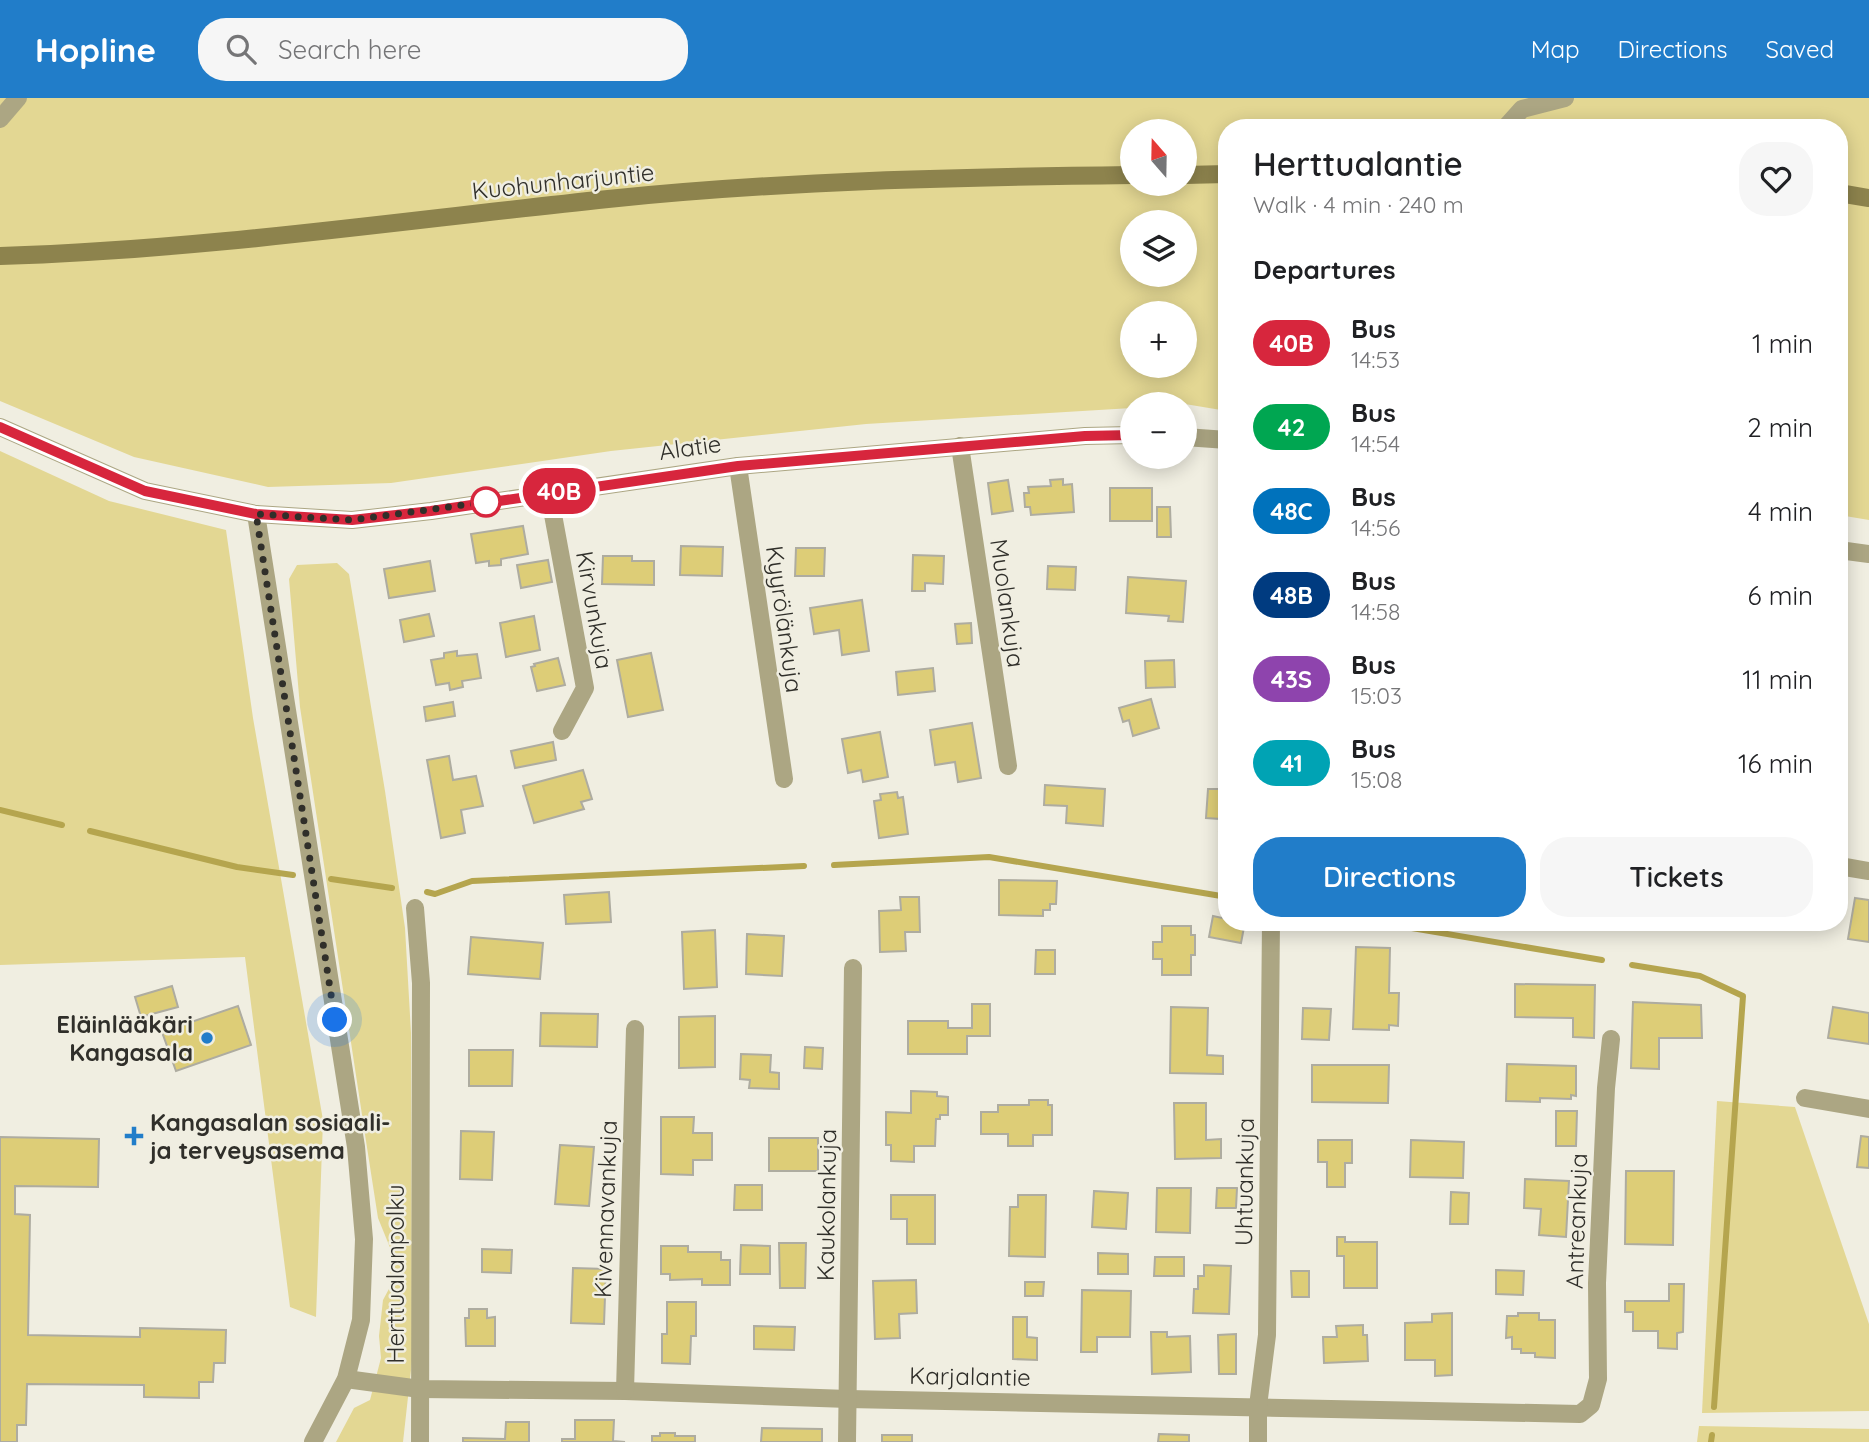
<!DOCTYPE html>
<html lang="en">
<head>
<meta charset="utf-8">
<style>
	:root { --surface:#fff; --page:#f6f6f6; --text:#202124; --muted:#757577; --accent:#217dc9 }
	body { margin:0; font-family:Quicksand,sans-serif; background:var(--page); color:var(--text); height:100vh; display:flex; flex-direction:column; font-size:26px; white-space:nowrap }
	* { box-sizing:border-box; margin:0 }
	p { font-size:23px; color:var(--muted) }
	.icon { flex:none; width:38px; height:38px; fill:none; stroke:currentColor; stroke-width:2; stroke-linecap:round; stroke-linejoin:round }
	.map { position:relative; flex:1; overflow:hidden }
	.panel { position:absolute; left:1218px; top:21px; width:630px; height:812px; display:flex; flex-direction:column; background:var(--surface); border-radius:28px; box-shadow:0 4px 18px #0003 }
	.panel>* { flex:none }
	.badge { padding:0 14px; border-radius:23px; font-size:24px; line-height:46px }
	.needle { width:46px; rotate:340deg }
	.controls { position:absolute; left:1120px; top:21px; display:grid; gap:14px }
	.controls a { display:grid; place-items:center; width:77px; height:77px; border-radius:50%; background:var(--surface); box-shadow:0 4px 18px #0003; font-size:35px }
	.you { position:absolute; width:35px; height:35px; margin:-18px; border:5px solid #fff; border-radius:50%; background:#1a73e8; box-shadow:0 0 0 10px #1a73e833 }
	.map>.badge { position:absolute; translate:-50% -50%; box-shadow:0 0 0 4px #fff }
	h2 { padding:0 35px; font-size:26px; line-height:63px }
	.round { display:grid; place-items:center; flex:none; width:74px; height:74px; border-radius:28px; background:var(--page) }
	.overview { display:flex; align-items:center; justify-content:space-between; height:119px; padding:0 35px }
	h1 { font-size:33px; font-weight:600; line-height:52px }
	.cta { display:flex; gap:14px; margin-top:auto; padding:14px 35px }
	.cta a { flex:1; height:80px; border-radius:28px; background:var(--accent); color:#fff; font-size:28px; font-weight:600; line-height:80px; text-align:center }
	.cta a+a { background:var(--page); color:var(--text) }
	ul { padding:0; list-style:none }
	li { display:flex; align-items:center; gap:21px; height:84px; padding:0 35px }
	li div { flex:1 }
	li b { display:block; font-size:26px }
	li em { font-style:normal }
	li .badge { min-width:77px; font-weight:700; text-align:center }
	header { display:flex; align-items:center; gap:42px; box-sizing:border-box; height:98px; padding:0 35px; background:var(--accent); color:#fff }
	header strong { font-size:33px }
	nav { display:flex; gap:38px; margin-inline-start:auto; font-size:24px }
	.search { width:490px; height:63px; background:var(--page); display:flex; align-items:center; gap:18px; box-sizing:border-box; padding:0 24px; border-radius:28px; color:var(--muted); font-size:26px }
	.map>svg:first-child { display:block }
</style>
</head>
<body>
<header>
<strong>Hopline</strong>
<div class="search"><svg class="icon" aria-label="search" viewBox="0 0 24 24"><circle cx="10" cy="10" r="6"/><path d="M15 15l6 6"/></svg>Search here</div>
<nav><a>Map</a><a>Directions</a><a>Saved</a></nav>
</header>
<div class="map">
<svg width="1869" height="1344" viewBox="0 0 1869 1344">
	<rect width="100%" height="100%" fill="#f0eee1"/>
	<g fill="#e3d793" fill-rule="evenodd">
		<path d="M0,0h1869v422l-30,-5v-387h-612v283l-42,-7h-53v4l-266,16 -255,27 -220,32 -123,4 -134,-30 -134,-56zM1132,33h53v53h-53zM1132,124h53v53h-53zM1132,215h53v53h-53z"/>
		<polygon points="0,353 109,403 226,432 253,620 323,1022 316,1219 290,1209 245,859 0,867"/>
		<polygon points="337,465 349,476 385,693 405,830 411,935 412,1263 403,1344 336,1344 354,1310 370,1302 381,1260 379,1238 383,1202 390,1189 391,1152 378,1120 366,1043 300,609 289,481 297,467"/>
		<polygon points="1717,1003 1795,1009 1869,1226 1869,1313 1702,1315"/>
		<polygon points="1699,1328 1869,1331 1869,1344 1697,1344"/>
	</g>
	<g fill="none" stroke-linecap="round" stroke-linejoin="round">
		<g stroke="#b5a54e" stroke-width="6">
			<polyline points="0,712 62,727"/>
			<polyline points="90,733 237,769 293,777"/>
			<polyline points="834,767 989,759 1227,799"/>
			<polyline points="331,781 392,790"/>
			<polyline points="427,794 435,796 472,783 804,768"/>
			<polyline points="1376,824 1602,862"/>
			<polyline points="1632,867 1700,878 1743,898 1714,1309"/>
			<polyline points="1711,1344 1712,1337"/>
		</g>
	</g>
	<g fill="#ddcd77" stroke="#aeaca0" stroke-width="2">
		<polygon points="1063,381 1063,387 1072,386 1074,414 1031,417 1030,409 1025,409 1024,395 1029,395 1028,389 1051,388 1050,382"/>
		<polygon points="1008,382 1013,413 992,416 988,385"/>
		<rect x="1110" y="390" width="42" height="33"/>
		<polygon points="1157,409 1170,409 1171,439 1157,439"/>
		<polygon points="523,428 528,456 501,461 501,467 489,468 489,463 476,465 471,436"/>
		<polygon points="681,448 723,449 722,478 680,477"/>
		<polygon points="796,450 825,450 824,478 795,478"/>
		<polygon points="913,457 944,458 943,486 925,485 925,493 912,493"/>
		<polygon points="603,458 632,458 632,463 654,463 654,487 602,486"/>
		<polygon points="548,462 552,484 521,490 517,467"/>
		<polygon points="430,463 435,493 389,500 384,471"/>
		<polygon points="1048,468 1076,469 1075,492 1047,491"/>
		<polygon points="1128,479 1186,483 1183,524 1168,523 1169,518 1126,515"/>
		<polygon points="862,502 869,553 842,557 839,532 814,536 810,510"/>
		<polygon points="429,516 434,538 404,544 400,522"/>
		<polygon points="534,518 540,552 506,559 500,525"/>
		<polygon points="971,525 972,545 957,546 955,526"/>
		<polygon points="457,553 457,558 477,556 481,580 462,583 463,589 450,592 449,585 436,587 431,562 444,560 444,555"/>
		<polygon points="651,555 663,612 628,619 617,562"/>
		<polygon points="558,560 565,587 537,593 531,569 535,568 534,566"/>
		<polygon points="1174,562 1175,589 1146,590 1145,563"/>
		<polygon points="933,570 935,593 898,597 896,574"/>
		<polygon points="1151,601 1159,630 1133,638 1129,622 1123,624 1119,610"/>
		<polygon points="453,604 455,618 426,623 424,609"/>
		<polygon points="972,625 981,680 958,684 955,664 935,667 930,632"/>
		<polygon points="880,634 888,679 863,684 861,672 848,675 842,641"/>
		<polygon points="553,644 556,662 515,670 511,653"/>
		<polygon points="449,658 453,682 476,678 483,708 461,712 465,735 441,740 427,662"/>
		<polygon points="583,672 592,701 581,704 584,711 534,725 523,688"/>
		<polygon points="1220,683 1227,683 1227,734 1219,733 1220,721 1206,720 1208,691 1219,691"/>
		<polygon points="1045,687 1105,691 1103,728 1066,725 1067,708 1044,707"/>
		<polygon points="897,694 898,700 903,699 908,736 879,740 874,703 881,702 880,696"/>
		<polygon points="999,782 1057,783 1056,806 1050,806 1050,812 1043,812 1043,818 999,817"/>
		<polygon points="609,794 611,824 566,826 564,797"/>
		<polygon points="900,799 919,799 920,834 905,834 906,853 880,854 879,813 901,812"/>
		<polygon points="1855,800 1869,802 1869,844 1848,841"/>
		<polygon points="1213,818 1227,821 1227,824 1245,824 1241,845 1209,839"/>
		<polygon points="1162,828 1191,828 1191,837 1195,837 1195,857 1191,857 1191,877 1162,877 1162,861 1153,861 1153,844 1162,844"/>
		<polygon points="715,832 717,889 684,891 682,834"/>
		<polygon points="747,836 784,838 782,878 746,876"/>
		<polygon points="471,839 543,845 540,881 468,876"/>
		<polygon points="1356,849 1390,850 1389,895 1399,895 1398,928 1389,927 1389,932 1353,931"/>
		<polygon points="1036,852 1055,852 1055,876 1035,876"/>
		<polygon points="1515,886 1595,887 1594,940 1573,939 1573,920 1515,919"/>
		<polygon points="172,888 178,909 141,919 135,899"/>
		<polygon points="1633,904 1701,907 1702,940 1659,940 1659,971 1631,970"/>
		<polygon points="972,906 990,906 990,938 967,938 967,956 908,956 908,923 948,923 948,930 972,930"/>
		<polygon points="238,908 251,947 176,973 162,934"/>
		<polygon points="1171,909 1208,910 1207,957 1223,958 1223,976 1170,975"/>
		<polygon points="1833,909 1869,915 1869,946 1828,940"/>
		<polygon points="1303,910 1331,911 1329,942 1302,941"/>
		<polygon points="541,915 598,916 597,949 540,948"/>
		<polygon points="715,918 715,969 679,970 679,919"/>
		<polygon points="805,949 823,950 822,971 804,970"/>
		<polygon points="469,952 513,952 512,988 469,988"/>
		<polygon points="741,956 771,957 770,974 779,975 779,991 749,990 750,982 740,981"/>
		<polygon points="1507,966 1576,968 1576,998 1571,997 1571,1001 1540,1000 1540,1004 1506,1003"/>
		<polygon points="1312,967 1389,967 1388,1005 1312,1004"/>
		<polygon points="911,993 937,994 937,998 948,999 948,1017 940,1017 940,1021 936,1021 935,1048 914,1048 914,1064 891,1063 891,1047 886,1047 886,1014 911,1015"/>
		<polygon points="1029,1002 1048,1002 1048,1007 1052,1007 1052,1037 1033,1037 1033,1048 1008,1048 1008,1036 981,1036 981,1014 998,1014 998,1007 1029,1007"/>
		<polygon points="1174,1005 1206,1005 1206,1042 1221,1041 1221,1060 1175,1061"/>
		<polygon points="1556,1013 1577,1013 1576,1048 1556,1048"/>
		<polygon points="661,1019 694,1019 693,1035 712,1035 712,1062 693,1062 693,1077 661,1076"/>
		<polygon points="461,1033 494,1034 492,1082 460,1081"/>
		<polygon points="1861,1038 1869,1039 1869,1070 1857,1069"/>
		<polygon points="0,1039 99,1041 98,1089 15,1088 15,1116 30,1117 28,1237 140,1239 140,1230 226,1232 225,1265 214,1265 213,1284 199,1284 199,1300 144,1299 144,1287 27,1286 26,1327 17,1327 17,1344 0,1344"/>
		<rect x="769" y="1040" width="49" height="33"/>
		<polygon points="1318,1042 1352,1042 1352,1065 1345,1065 1345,1089 1327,1089 1327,1064 1318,1064"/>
		<polygon points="1411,1042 1464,1044 1463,1080 1410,1079"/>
		<polygon points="560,1047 594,1049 589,1108 555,1106"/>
		<polygon points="1626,1073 1674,1073 1673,1147 1625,1146"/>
		<polygon points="1525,1081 1569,1083 1566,1139 1539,1137 1541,1111 1524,1110"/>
		<polygon points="735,1087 762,1087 762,1112 734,1112"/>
		<polygon points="1157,1090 1191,1090 1190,1135 1156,1134"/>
		<polygon points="1217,1090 1237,1090 1236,1110 1216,1110"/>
		<polygon points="1094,1093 1128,1095 1126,1131 1092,1129"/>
		<polygon points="1451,1094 1469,1095 1468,1126 1450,1126"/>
		<polygon points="891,1097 935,1097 935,1146 907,1146 907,1121 891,1121"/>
		<polygon points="1018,1097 1046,1097 1045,1159 1009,1158 1010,1109 1018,1109"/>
		<polygon points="1337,1139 1345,1139 1345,1144 1377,1144 1377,1190 1344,1190 1344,1158 1337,1158"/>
		<polygon points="779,1145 806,1145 805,1190 780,1190"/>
		<polygon points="741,1147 770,1148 770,1176 740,1176"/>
		<polygon points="661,1148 688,1148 688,1154 721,1154 721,1162 730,1162 730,1187 702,1187 702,1181 670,1182 670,1176 661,1176"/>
		<polygon points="482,1151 512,1152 511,1175 482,1174"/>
		<polygon points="1098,1155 1128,1156 1128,1176 1098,1176"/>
		<polygon points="1155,1159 1184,1159 1184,1178 1154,1178"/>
		<polygon points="1204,1167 1231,1168 1229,1216 1193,1215 1194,1191 1198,1191 1198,1178 1204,1178"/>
		<polygon points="573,1170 606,1171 604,1226 571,1225"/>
		<polygon points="1496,1172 1524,1173 1523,1197 1496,1196"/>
		<polygon points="1291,1173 1309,1173 1309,1199 1292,1199"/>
		<polygon points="916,1182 917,1215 899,1216 900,1240 875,1241 873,1183"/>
		<polygon points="1025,1184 1044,1184 1043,1198 1025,1198"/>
		<polygon points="1669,1186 1684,1186 1683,1234 1677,1235 1677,1251 1658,1250 1658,1233 1633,1233 1633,1214 1625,1214 1625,1203 1669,1203"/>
		<polygon points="1082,1192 1131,1193 1130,1239 1097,1239 1097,1254 1081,1254"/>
		<polygon points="667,1204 696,1204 696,1238 691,1238 690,1266 662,1265 662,1236 667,1236"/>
		<polygon points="469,1211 487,1211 487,1220 495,1219 495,1248 466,1248 465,1220 469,1220"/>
		<polygon points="1452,1215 1452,1277 1435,1278 1435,1262 1405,1262 1405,1225 1432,1224 1432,1216"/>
		<polygon points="1518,1215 1539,1215 1539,1222 1555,1222 1555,1260 1535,1259 1535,1255 1521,1255 1521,1251 1512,1251 1512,1239 1506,1240 1507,1218 1518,1218"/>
		<polygon points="1013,1219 1027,1219 1027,1239 1037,1240 1037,1262 1013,1261"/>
		<polygon points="1363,1227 1363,1237 1367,1237 1368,1263 1324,1265 1323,1239 1337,1239 1336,1228"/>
		<polygon points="754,1228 795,1229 794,1252 754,1251"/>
		<polygon points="1151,1234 1167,1234 1167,1239 1190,1238 1191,1274 1152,1276"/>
		<polygon points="1236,1236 1236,1276 1219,1276 1218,1237"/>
		<polygon points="575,1322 614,1322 613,1343 625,1344 562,1344 562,1341 575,1341"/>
		<polygon points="506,1324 529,1324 529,1344 463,1344 463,1340 505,1341"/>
		<polygon points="762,1330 822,1331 822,1344 761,1344"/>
		<polygon points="660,1335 675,1335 675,1338 695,1338 695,1344 652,1344 652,1338 660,1338"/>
		<polygon points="1159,1336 1189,1337 1189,1344 1158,1344"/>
		<rect x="882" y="1337" width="30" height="7"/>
	</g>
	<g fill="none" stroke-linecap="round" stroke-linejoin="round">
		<g stroke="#aca683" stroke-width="18">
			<polyline points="0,21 18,0"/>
			<polyline points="1505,30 1522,11 1565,0"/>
			<polyline points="960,348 1008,668"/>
			<polyline points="738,368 784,681"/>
			<polyline points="549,395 585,590 562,633"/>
			<polyline points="1845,769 1869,773"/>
			<polyline points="415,810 421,885 420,1344"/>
			<polyline points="1805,1000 1869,1011"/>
			<polyline points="346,1281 420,1291 625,1293 848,1301 1580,1316 1591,1307 1598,1281 1597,1185 1606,990 1611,941"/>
			<polyline points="625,1293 635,931"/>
			<polyline points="847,1344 853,870"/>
			<polyline points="1258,1344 1258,1308 1267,1237 1271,824"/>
		</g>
		<g stroke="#aca683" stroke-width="18">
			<polyline points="0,329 145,393 256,416 352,422 431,413 738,368 1085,338 1132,337"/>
			<polyline points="1185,339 1227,342"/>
			<polyline points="256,416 356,1049 364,1141 361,1222 346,1281 313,1344"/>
			<polyline points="1839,452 1869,456"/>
		</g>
		<g stroke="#8d834d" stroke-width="18">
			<polyline points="1185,77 1227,76"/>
			<polyline points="1839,95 1869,100"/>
			<path d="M0,158c204,-6 405,-36 608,-57 174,-18 349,-22 524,-24"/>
		</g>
	</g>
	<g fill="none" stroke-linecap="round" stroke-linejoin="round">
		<defs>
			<polyline id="line" points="0,329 145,393 256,416 352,422 431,413 738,368 1085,338 1132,337"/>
		</defs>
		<use href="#line" stroke="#fff" stroke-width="16"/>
		<use href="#line" stroke="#d7263d" stroke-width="10"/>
		<polyline stroke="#302f2a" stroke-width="7" stroke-dasharray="0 12.6" points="335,922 256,416 352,422 486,404"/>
	</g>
	<circle fill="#fff" stroke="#d7263d" stroke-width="3.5" cx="486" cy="404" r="14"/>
	<g fill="#217dc9" stroke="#f0eee1" stroke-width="2.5">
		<circle cx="207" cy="940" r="7"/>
		<path d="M130.5 1027.5h7v7h7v7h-7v7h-7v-7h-7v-7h7z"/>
	</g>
	<g text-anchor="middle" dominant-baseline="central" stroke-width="5" stroke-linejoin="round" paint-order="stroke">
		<g font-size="24" fill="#302f2a" stroke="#f0eee1">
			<text transform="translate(563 83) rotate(-6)">Kuohunharjuntie</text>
			<text transform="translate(690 349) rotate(-8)">Alatie</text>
			<text transform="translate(1008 505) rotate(82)">Muolankuja</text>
			<text transform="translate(595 512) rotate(80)">Kirvunkuja</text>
			<text transform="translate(785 521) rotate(82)">Kyyrölänkuja</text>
			<text transform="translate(1244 1084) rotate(-89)">Uhtuankuja</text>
			<text transform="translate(826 1107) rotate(-89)">Kaukolankuja</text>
			<text transform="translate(605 1111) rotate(-88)">Kivennavankuja</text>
			<text transform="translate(1576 1123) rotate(-88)">Antreankuja</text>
			<text transform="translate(395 1176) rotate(-90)">Herttualanpolku</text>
			<text transform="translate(970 1278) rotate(1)">Karjalantie</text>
		</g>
		<g font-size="24" font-weight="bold" fill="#302f2a" stroke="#f0eee1" text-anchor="end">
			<text x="193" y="926">Eläinlääkäri<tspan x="193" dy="28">Kangasala</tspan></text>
			<text x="150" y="1024" text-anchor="start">Kangasalan sosiaali-<tspan x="150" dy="28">ja terveysasema</tspan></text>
		</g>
	</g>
</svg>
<div class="controls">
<a><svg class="needle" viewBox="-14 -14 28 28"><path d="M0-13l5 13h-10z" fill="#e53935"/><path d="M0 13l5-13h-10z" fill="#757577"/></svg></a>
<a><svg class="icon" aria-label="layers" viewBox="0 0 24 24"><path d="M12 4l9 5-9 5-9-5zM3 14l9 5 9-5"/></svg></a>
<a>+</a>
<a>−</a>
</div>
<div class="you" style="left:335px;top:922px"></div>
<b class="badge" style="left:559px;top:393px;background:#d7263d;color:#fff">40B</b>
<section class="panel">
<div class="overview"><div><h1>Herttualantie</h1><p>Walk · 4 min · 240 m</p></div><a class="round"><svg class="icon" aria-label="heart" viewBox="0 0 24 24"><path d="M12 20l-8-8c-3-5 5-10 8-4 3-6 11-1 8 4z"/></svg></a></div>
<h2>Departures</h2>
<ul>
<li><span class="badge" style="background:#d7263d;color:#fff">40B</span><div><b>Bus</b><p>14:53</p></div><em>1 min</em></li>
<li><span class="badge" style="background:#00a651;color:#fff">42</span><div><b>Bus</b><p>14:54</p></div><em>2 min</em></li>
<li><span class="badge" style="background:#0072bc;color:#fff">48C</span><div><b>Bus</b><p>14:56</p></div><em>4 min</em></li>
<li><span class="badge" style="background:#003b80;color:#fff">48B</span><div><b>Bus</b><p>14:58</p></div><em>6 min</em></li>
<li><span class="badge" style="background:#8e44ad;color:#fff">43S</span><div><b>Bus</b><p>15:03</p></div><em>11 min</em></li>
<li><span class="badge" style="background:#00a3b4;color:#fff">41</span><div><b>Bus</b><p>15:08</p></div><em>16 min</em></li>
</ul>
<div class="cta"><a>Directions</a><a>Tickets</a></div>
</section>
</div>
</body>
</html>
